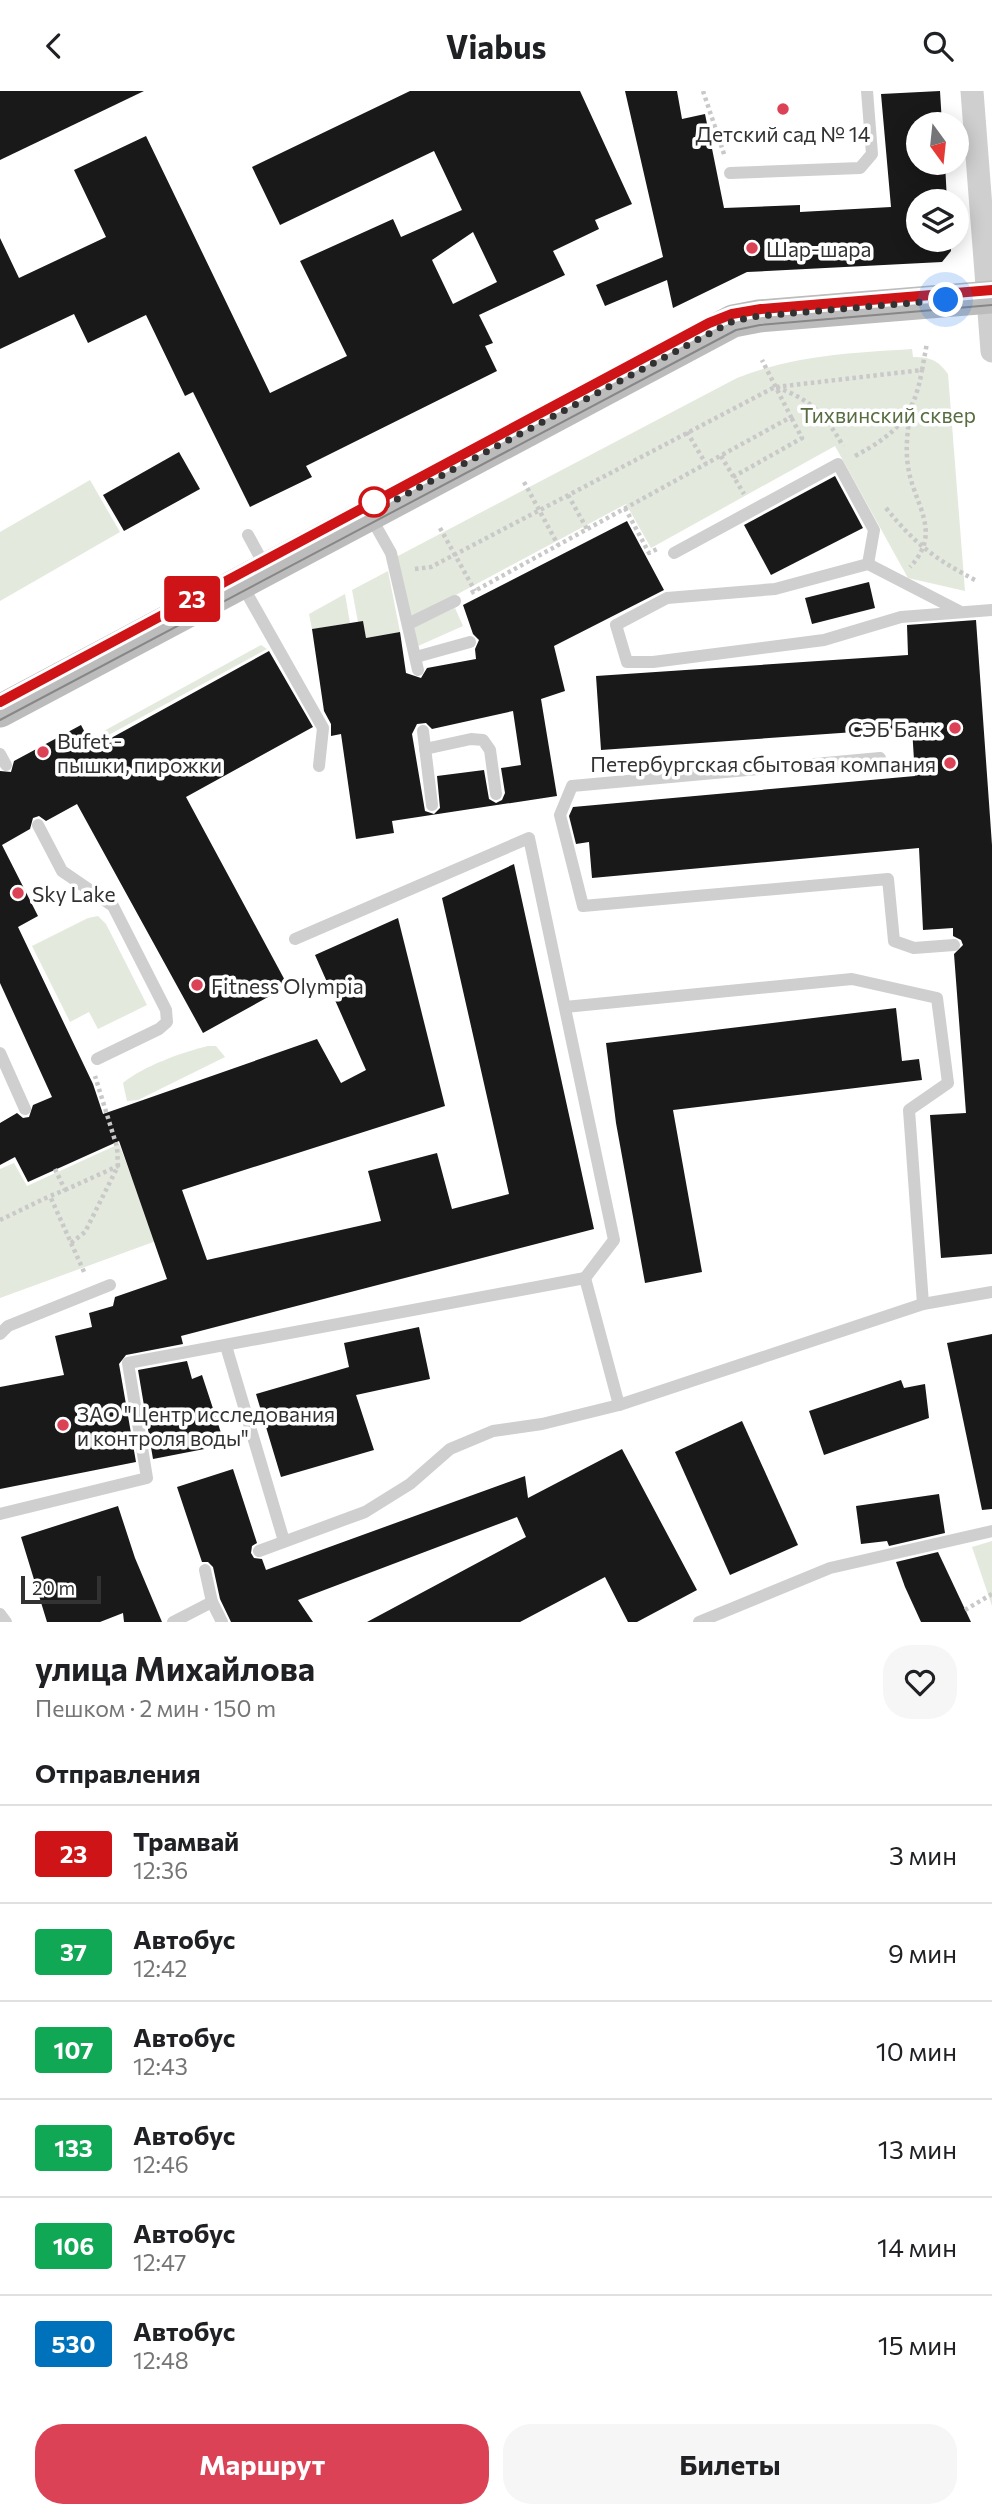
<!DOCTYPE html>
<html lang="ru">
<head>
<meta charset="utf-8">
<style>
	:root { --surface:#fff; --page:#f6f6f6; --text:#202124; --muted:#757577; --line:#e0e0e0; --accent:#dc4256 }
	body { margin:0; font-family:Commissioner,sans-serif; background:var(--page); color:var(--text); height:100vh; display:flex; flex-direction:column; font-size:26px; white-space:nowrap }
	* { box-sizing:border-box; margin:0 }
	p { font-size:23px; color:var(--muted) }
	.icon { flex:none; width:38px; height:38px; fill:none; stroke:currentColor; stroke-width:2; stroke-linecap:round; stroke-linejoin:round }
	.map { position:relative; height:1531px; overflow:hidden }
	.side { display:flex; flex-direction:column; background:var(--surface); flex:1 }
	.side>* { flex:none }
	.badge { padding:0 14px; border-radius:5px; font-size:24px; line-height:46px }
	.needle { width:46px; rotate:165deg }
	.tools { position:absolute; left:906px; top:21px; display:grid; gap:14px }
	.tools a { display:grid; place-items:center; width:63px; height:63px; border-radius:50%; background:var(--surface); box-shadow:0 4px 18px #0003; font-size:35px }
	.scale { position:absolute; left:21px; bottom:18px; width:80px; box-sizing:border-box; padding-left:7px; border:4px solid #323232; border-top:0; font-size:19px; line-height:24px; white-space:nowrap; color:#323232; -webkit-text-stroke:5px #fff; paint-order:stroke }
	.you { position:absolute; width:35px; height:35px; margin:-18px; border:5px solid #fff; border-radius:50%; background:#1a73e8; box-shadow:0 0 0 10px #1a73e833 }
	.map>.badge { position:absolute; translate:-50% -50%; box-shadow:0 0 0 4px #fff }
	h2 { padding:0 35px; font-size:26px; line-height:63px }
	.round { display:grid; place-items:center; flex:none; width:74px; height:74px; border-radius:28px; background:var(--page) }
	.headline { display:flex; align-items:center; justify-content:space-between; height:119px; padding:0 35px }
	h1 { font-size:33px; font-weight:700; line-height:52px }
	.primary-button { display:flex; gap:14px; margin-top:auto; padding:14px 35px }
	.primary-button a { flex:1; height:80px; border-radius:28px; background:var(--accent); color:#fff; font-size:28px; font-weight:700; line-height:80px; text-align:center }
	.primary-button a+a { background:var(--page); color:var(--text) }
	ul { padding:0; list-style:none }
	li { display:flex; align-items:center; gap:21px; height:98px; padding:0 35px; border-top:2px solid var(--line) }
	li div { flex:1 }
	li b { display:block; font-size:26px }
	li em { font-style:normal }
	li .badge { min-width:77px; font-weight:700; text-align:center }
	header { display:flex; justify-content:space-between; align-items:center; height:91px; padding:0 35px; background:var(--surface); font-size:32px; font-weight:700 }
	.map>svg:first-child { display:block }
</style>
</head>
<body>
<header><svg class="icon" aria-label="back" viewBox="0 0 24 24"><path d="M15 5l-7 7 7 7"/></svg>Viabus<svg class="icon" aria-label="search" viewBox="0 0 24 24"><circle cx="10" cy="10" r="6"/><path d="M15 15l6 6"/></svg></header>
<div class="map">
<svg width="992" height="1531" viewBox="0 0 992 1531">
	<rect width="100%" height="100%" fill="#fff"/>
	<g fill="#e3e9dc">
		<path d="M912,258l1,8c17,0 25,3 35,17l17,217 -57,-13 -73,-132 -184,102 -25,-44 -215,115 -15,-62 341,-179c58,-23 114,-25 175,-29z"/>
		<polygon points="90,389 120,441 0,510 0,441"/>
		<polygon points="388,480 400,541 366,547 363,531 358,531 352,499"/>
		<polygon points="345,503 350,532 312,538 309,523"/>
		<polygon points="455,517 463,535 418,555 414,536"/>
		<polygon points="261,554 267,558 105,646 102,641"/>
		<polygon points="98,825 106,833 147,914 98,938 89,921 70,931 32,855 88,827"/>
		<path d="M208,955h8l9,11 -87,43 -11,1 -4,-18c20,-17 60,-31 85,-37z"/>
		<polygon points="119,1053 156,1150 0,1207 0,1078 14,1072 27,1095"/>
		<polygon points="992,1450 992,1515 972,1456"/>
	</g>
	<g fill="#191919" fill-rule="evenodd">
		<polygon points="0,0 144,0 0,69"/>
		<path d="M410,0h170l52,113 -37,16 4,9 -46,22 12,24 -86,40 14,28 -8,3 12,25 -191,95 6,11 -62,30 -57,-115 -8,4 -39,-81 -58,28 -14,-29 -74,35v-111l19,40 87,-41 -32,-67 72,-34 124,257 77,-37 -47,-95 93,-42 8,18 61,-27 -28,-59 -154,74 -28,-58zM473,141l24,50 -44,22 -21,-44z"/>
		<polygon points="625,0 677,0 682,28 705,23 724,117 800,114 800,121 891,116 881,3 940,0 942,33 919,33 919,72 945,72 947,110 919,110 919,149 950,149 951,160 942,171 747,181 673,217 667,189 605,215 596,194 663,166"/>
		<polygon points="179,361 200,398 124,440 103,404"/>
		<polygon points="835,385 863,437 771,484 744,434"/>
		<path d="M627,430l37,69 -110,56 11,45 -24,8 16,97 -165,25 2,12 -38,6 -15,-105 -10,2v-12l-7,-13 -12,-82 51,-8 3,17 34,-6 6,41 15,5 6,-10 49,-9 -1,-10 4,-9 -6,-6 -10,-29zM513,620l8,54 -20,3 4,25 -3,7 -6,3 -7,-4 -5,-29 -47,6 3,32 -6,6 -9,-3 -13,-77 5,-10 9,-1 6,6z"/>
		<polygon points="869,491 875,517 812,533 805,507"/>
		<polygon points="976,529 992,754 992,1163 941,1167 930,1024 966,1022 954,863 963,854 961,849 953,845 953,837 923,839 919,757 592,787 589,751 576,753 569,725 573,716 915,685 912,637 601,659 596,585 908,564 907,534"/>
		<polygon points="269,560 313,636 186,706 288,895 203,942 77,713 46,730 39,725 33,727 30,738 2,754 38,825 18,836 93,993 103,1023 317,948 341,992 366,979 315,864 398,827 445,1015 182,1099 207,1169 381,1130 368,1080 437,1062 452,1118 509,1103 442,807 514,773 594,1138 181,1245 183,1253 126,1264 119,1273 136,1371 0,1398 0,1296 64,1284 55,1245 92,1236 89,1222 113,1215 115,1206 167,1188 119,1050 28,1091 15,1066 0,1074 0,1032 17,1022 23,1027 29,1026 33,1014 52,1006 0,892 0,680 11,681 14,670 81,634 93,657"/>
		<polygon points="896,917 902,970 919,968 922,989 673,1019 702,1181 645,1192 616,1032 606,952"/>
		<polygon points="419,1236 430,1288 356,1304 374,1359 281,1386 256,1303 349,1276 344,1252"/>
		<polygon points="992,1243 992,1418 982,1419 947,1252"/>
		<polygon points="187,1270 192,1288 202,1284 225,1354 153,1368 138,1279"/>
		<polygon points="901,1289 904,1297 925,1293 929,1327 824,1364 809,1320"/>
		<polygon points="742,1330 798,1454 730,1484 675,1361"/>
		<polygon points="622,1358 697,1499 637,1531 628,1531 605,1486 520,1531 367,1531 526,1446 517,1426 298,1509 313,1531 231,1531 220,1508 213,1476 208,1471 202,1471 177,1396 233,1378 257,1452 252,1455 251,1462 254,1467 262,1468 266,1479 525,1385 528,1407"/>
		<polygon points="939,1403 945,1442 889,1455 887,1450 861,1453 856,1415"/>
		<polygon points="118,1415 135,1467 162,1531 124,1531 123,1522 100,1531 47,1531 21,1446"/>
		<polygon points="938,1461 971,1531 921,1531 905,1496 896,1471"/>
	</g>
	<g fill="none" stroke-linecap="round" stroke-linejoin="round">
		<g stroke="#c9c9c9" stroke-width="4.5" stroke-dasharray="3.5 3.5" stroke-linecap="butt">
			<polyline points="703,0 725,66"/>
			<polyline points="776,296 922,279 927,252"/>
			<path d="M910,321c-2,18 -5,36 -2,54 5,38 36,65 2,101"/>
			<polyline points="687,341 706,373"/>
			<polyline points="721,365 744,403"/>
			<path d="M855,365c41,-22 59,-39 67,-86"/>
			<polyline points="733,386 802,347 791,326"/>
			<polyline points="524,391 558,454"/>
			<polyline points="568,404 587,438"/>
			<polyline points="625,417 649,462 657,458"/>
			<path d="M886,417c30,37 49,51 91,73"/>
			<polyline points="440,437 475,500"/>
			<path d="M415,478l16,-2 344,-180c34,11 51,28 68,59"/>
			<polyline points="471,502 791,326 762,269"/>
			<polyline points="55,1078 65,1099 50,1105 85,1183"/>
			<polyline points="65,1099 118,1075"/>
			<polyline points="0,1129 50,1105"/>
			<polyline points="71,1152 85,1141 118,1075 117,1056 95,985"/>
			<polyline points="965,1519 992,1503"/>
		</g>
		<g stroke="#cfcfcf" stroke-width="12">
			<polyline points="730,82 860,77 872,63 867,0"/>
			<polyline points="369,423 391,462 418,579"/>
			<polyline points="248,444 266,477"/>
			<polyline points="674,462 838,373 874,439 868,473"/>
			<polyline points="241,492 323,637 319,675"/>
			<polyline points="961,521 868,473 775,498 667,507 616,534 627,571 653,571 824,549 901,526 992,519"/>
			<polyline points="408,533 455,510"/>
			<polyline points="416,566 470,551"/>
			<polyline points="423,640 432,714"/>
			<polyline points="425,658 471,648 483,649 490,659 496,703"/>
			<polyline points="0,663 6,674"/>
			<polyline points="880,667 572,695 560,724 583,815 888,788 894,850 914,857 954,854"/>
			<polyline points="38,734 62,780 113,815 166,919 167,931 159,938 97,968"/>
			<polyline points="295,848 529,747 614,1149 585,1187"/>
			<polyline points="565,916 852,888 937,907 948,992 909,1019 923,1213"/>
			<polyline points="0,962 25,1018"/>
			<polyline points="0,1243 8,1235 110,1194"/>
			<polyline points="226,1255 284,1450"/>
			<polyline points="0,1423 147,1387 128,1272 585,1187 619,1314"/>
			<polyline points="259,1460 365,1421 410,1393 450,1358 493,1340 542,1333 619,1314 923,1213 992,1201"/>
			<polyline points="205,1479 212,1511 222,1531"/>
			<polyline points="0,1523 6,1531"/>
			<polyline points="173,1531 212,1511"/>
			<polyline points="699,1531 830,1477 992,1440"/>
		</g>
		<polyline stroke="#cfcfcf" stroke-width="23" points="972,0 992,260"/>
		<polyline stroke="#bcbcbc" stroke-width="33" points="0,620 733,230 759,225 992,206"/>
		<g stroke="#878787" stroke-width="2">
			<polyline points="0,611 709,232 732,223 761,218 992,199"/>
			<polyline points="0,629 736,239 760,234 992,214"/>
		</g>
	</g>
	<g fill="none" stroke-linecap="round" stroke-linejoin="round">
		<defs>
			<polyline id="line" points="0,611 709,232 732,223 761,218 992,199"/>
		</defs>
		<use href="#line" stroke="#fff" stroke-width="16"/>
		<use href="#line" stroke="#ce1417" stroke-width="10"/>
		<polyline stroke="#323232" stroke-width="7" stroke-dasharray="0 12.6" points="374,411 386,414 733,230 759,225 946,209"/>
	</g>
	<g fill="#dc4256" stroke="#fff" stroke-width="2.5">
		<circle cx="783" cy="18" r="7"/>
		<circle cx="752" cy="157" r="7"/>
		<circle cx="955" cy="637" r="7"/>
		<circle cx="43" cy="661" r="7"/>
		<circle cx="950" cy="672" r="7"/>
		<circle cx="18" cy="802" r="7"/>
		<circle cx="197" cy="894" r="7"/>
		<circle cx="63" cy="1334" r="7"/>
	</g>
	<circle fill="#fff" stroke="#ce1417" stroke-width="3.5" cx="374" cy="411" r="14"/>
	<g text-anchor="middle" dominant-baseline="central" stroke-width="7" stroke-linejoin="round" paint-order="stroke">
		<g font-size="21" fill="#323232" stroke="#fff" text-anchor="start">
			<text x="783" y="42" text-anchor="middle">Детский сад № 14</text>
			<text x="766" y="157">Шар-шара</text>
			<text x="941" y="637" text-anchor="end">СЭБ Банк</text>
			<text x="57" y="649">Bufet -<tspan x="57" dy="24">пышки, пирожки</tspan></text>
			<text x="936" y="672" text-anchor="end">Петербургская сбытовая компания</text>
			<text x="32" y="802">Sky Lake</text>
			<text x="211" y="894">Fitness Olympia</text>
			<text x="77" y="1322">ЗАО "Центр исследования<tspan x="77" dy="24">и контроля воды"</tspan></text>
		</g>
		<g font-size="21" fill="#586d41" stroke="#fff">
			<text x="888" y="323">Тихвинский сквер</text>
		</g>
	</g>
</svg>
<div class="tools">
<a><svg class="needle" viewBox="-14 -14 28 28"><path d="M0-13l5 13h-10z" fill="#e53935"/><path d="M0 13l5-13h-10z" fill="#757577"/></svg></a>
<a><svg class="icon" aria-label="layers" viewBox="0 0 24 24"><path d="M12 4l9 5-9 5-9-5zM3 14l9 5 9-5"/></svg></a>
</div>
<div class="scale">20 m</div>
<div class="you" style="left:946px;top:209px"></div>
<b class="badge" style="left:192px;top:508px;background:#ce1417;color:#fff">23</b>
</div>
<section class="side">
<div class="headline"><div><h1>улица Михайлова</h1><p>Пешком · 2 мин · 150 m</p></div><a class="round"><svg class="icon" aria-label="heart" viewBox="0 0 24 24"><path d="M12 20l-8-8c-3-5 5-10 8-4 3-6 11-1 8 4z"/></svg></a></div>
<h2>Отправления</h2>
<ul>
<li><span class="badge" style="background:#ce1417;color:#fff">23</span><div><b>Трамвай</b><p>12:36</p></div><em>3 мин</em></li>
<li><span class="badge" style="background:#10a855;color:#fff">37</span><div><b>Автобус</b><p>12:42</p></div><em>9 мин</em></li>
<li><span class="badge" style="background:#10a855;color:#fff">107</span><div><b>Автобус</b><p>12:43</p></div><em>10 мин</em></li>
<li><span class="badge" style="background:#10a855;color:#fff">133</span><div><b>Автобус</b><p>12:46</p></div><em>13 мин</em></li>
<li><span class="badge" style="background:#10a855;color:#fff">106</span><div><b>Автобус</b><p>12:47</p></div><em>14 мин</em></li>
<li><span class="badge" style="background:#0072bc;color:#fff">530</span><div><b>Автобус</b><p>12:48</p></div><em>15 мин</em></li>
</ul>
<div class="primary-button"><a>Маршрут</a><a>Билеты</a></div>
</section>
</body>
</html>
